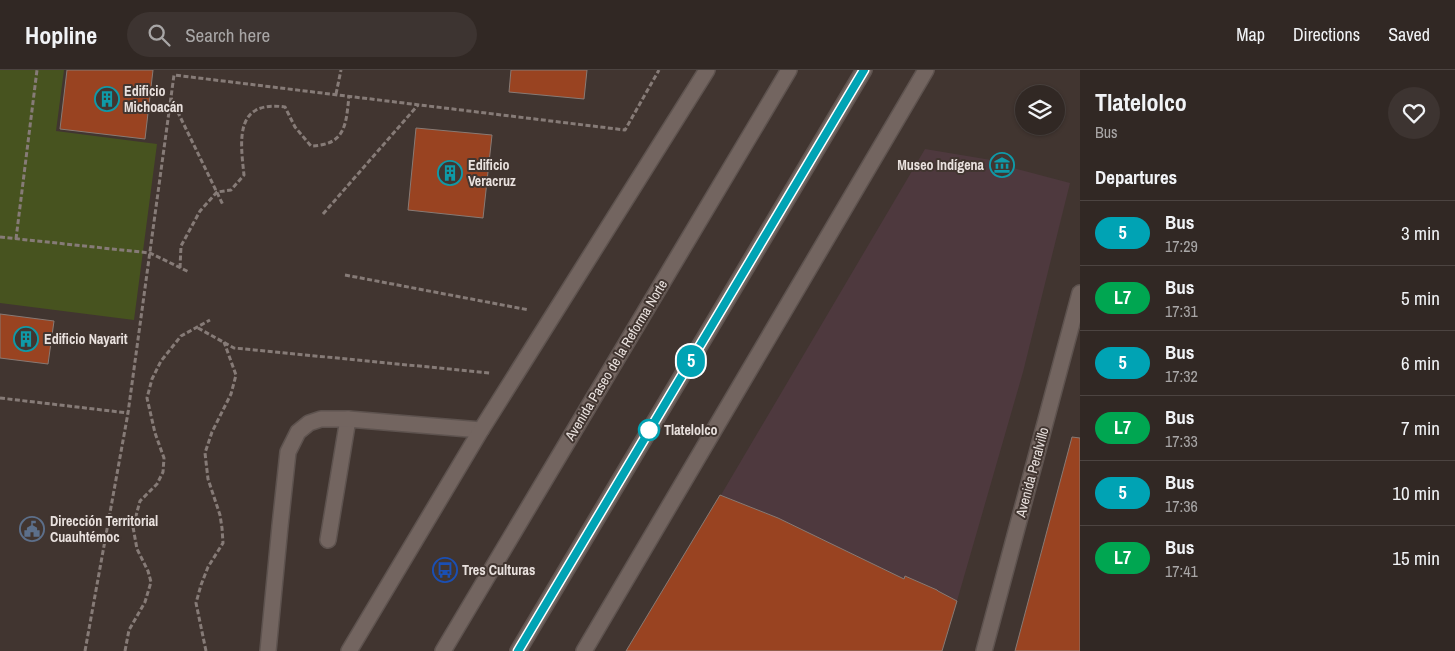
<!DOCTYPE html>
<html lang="en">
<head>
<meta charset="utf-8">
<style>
	:root { --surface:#312824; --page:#3d3431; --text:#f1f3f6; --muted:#a8a6a6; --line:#4c4441 }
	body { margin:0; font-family:"Archivo Narrow",sans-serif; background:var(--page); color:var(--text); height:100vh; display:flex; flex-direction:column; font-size:19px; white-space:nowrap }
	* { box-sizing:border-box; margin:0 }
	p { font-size:16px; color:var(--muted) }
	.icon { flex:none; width:28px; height:28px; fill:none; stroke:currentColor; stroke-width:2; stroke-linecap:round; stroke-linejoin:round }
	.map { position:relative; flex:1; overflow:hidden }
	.drawer { display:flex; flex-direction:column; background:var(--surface); width:375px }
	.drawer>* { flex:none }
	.badge { padding:0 10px; border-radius:16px; font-size:18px; line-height:32px }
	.controls { position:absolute; left:1015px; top:15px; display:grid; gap:10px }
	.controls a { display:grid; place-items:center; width:50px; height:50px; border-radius:50%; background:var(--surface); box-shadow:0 1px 4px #0004,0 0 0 1px var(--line); font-size:25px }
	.map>.badge { position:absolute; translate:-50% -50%; box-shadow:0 0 0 2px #fff }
	h2 { padding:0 15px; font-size:19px; line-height:45px }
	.round { display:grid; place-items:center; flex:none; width:52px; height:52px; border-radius:26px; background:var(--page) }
	.head { display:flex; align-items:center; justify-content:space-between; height:85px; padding:0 15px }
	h1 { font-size:24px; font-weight:700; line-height:38px }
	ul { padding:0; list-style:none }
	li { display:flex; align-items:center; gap:15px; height:65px; padding:0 15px; border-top:1px solid var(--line) }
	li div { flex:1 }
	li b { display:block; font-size:19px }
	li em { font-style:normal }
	li .badge { min-width:55px; font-weight:700; text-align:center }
	header { display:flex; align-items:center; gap:30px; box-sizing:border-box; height:70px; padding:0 25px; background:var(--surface); border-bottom:1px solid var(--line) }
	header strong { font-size:24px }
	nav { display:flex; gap:28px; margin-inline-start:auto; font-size:18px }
	.search { width:350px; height:45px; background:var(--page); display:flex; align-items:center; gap:12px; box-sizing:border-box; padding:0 18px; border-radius:28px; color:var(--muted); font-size:19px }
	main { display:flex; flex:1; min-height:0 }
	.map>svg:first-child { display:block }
</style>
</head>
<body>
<header>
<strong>Hopline</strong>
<div class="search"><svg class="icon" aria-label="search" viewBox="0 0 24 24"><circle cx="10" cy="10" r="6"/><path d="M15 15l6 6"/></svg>Search here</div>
<nav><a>Map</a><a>Directions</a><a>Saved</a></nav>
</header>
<main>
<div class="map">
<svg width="1080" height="581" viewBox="0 0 1080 581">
	<rect width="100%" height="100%" fill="#413530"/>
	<polygon fill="#4e393e" points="925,79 991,90 991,92 1070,113 1023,302 957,531 937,521 937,520 906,506 904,509 778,448 721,425"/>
	<polygon fill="#47531f" points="0,0 64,0 56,61 157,74 134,250 0,233"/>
	<g fill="#994321" stroke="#887a74">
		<polygon points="67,0 153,0 145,69 60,59"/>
		<polygon points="511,0 587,0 584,29 509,22"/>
		<polygon points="416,58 492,65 483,148 408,140"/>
		<polygon points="0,244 54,251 48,294 0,288"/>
		<polygon points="1072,367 1080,368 1080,581 1015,581"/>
		<polygon points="720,425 778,448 904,509 905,506 937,520 938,521 957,531 942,581 626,581"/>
	</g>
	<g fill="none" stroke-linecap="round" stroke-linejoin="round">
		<defs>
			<g id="lane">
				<polyline points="328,470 348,349"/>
				<polyline points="268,581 280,456 288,382 298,362 309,353 321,349 348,349 481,360"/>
				<polyline points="349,581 481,360 707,0"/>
			</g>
			<g id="secondary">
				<polyline points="443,581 789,0"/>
				<polyline points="518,581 864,0"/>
				<polyline points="584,581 926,0"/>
				<polyline points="984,581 1080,223"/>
			</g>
		</defs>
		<use href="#lane" stroke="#5e534f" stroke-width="18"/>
		<use href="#secondary" stroke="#5e534f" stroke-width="18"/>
		<g stroke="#867b77" stroke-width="3" stroke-dasharray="5 2.5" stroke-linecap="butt">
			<polyline points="336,24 341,0"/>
			<polyline points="171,28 223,135"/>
			<polyline points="323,144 418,35"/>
			<polyline points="0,167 150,183 189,202"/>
			<polyline points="16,169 37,0"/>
			<path d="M180,198l1,-22 19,-35 17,-19 14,-2 13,-15c-4,-36 -9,-75 41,-68l10,20 16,19c35,-1 35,-22 38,-50"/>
			<polyline points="345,205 529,240"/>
			<polyline points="198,258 234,278 490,303"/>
			<polyline points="0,328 128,343"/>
			<polyline points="85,581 128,343 174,5 625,60 659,0"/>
			<polyline points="125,581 129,560 145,532 151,512 148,501 137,479 133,457 140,431 157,414 163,402 164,388 155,363 147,328 152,309 161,291 181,266 210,250"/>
			<polyline points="206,581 196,533 201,515 208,497 223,473 222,458 220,445 208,409 205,383 212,362 231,324 236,305 224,272"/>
		</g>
		<use href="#lane" stroke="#736560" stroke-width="15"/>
		<use href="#secondary" stroke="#736560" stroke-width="15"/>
	</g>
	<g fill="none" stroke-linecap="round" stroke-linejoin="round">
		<defs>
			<polyline id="line" points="518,581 864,0"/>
		</defs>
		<use href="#line" stroke="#fff" stroke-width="11"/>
		<use href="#line" stroke="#00a3b4" stroke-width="8"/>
	</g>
	<defs>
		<symbol id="building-ring" viewBox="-11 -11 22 22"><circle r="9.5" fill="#413530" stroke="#0f9aa8" stroke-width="1.5"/><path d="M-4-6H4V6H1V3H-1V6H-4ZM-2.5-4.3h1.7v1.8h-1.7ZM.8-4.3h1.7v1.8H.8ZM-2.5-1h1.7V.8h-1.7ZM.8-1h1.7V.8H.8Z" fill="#0f9aa8"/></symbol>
		<symbol id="museum-ring" viewBox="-11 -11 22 22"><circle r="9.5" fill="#413530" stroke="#0f9aa8" stroke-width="1.5"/><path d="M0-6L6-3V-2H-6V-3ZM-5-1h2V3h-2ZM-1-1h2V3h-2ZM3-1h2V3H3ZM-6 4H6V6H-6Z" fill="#0f9aa8"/></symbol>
		<symbol id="civic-ring" viewBox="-11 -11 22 22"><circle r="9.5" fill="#413530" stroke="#5c6f8a" stroke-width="1.5"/><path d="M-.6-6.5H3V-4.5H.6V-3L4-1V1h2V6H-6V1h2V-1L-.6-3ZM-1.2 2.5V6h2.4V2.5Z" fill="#5c6f8a"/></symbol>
		<symbol id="bus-ring" viewBox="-11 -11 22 22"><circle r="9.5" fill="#413530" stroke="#1a4fb4" stroke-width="1.5"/><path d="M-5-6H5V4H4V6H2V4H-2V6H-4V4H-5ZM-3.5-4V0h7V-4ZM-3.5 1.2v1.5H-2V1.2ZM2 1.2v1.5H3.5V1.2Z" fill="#1a4fb4"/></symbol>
	</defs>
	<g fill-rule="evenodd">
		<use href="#building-ring" x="93" y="15" width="28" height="28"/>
		<use href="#museum-ring" x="988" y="81" width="28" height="28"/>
		<use href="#building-ring" x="436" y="89" width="28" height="28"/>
		<use href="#building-ring" x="12" y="255" width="28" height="28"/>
		<use href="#civic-ring" x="18" y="445" width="28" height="28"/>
		<use href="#bus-ring" x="431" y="486" width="28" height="28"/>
	</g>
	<circle fill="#fff" stroke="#00a3b4" stroke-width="2.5" cx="649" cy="360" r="10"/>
	<g text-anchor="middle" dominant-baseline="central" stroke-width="4" stroke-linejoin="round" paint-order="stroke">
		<g font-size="14" font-weight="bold" fill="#e9e1de" stroke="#413530" text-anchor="start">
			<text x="124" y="21">Edificio<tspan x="124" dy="16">Michoacán</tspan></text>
			<text x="468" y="95">Edificio<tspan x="468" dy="16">Veracruz</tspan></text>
			<text x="984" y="95" text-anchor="end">Museo Indígena</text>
			<text x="44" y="269">Edificio Nayarit</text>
			<text x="50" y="451">Dirección Territorial<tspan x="50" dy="16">Cuauhtémoc</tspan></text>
			<text x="462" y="500">Tres Culturas</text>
		</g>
		<g font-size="14" fill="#e9e1de" stroke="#413530">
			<text transform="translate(616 290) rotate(-59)">Avenida Paseo de la Reforma Norte</text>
			<text transform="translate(1032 402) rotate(-75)">Avenida Peralvillo</text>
		</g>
		<g font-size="14" font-weight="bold" fill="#e9e1de" stroke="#413530" text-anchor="start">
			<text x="664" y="360">Tlatelolco</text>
		</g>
	</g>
</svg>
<div class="controls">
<a><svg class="icon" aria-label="layers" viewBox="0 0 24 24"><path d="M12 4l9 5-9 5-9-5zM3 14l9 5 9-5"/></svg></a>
</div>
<b class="badge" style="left:691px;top:291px;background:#00a3b4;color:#fff">5</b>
</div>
<section class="drawer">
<div class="head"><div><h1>Tlatelolco</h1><p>Bus</p></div><a class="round"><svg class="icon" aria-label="heart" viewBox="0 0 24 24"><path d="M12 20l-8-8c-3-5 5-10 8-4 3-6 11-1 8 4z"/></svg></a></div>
<h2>Departures</h2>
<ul>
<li><span class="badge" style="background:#00a3b4;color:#fff">5</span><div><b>Bus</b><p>17:29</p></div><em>3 min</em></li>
<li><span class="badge" style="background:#00a651;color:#fff">L7</span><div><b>Bus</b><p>17:31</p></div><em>5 min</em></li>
<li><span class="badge" style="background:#00a3b4;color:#fff">5</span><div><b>Bus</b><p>17:32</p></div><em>6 min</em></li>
<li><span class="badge" style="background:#00a651;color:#fff">L7</span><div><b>Bus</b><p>17:33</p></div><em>7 min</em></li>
<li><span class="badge" style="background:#00a3b4;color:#fff">5</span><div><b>Bus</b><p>17:36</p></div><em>10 min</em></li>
<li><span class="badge" style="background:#00a651;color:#fff">L7</span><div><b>Bus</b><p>17:41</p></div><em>15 min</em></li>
</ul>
</section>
</main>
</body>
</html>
